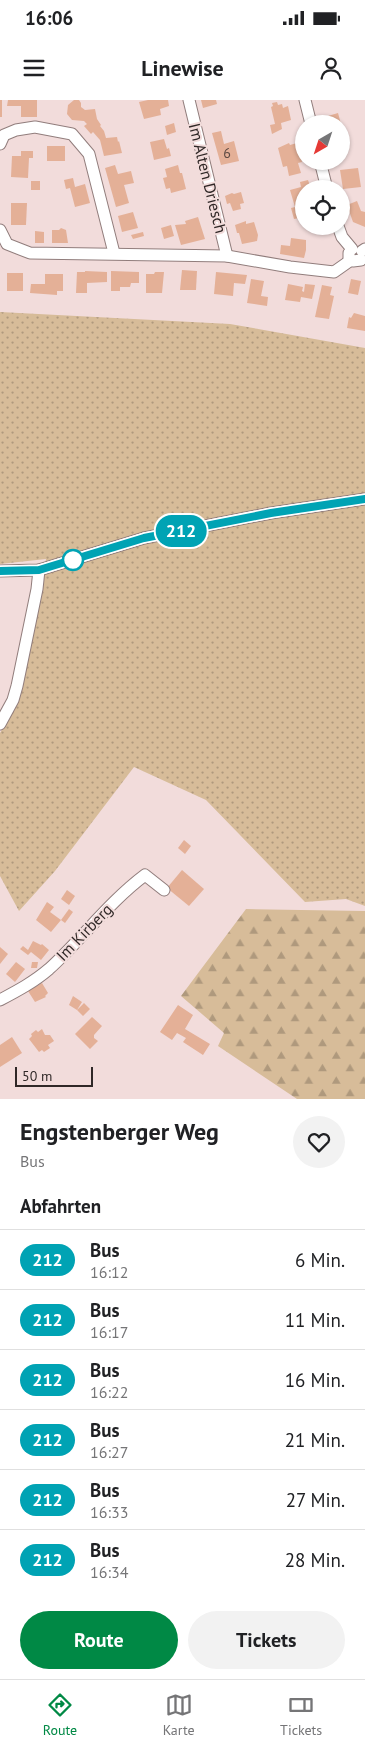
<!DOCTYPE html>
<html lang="de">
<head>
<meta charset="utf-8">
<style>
	:root { --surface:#fff; --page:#f2f2f2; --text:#202124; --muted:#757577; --line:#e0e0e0; --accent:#008945 }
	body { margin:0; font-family:"PT Sans",sans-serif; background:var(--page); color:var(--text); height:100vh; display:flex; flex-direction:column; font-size:19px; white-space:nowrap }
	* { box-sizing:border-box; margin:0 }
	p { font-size:16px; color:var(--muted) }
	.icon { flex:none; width:28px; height:28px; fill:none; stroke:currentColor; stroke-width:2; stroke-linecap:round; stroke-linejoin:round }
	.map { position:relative; height:999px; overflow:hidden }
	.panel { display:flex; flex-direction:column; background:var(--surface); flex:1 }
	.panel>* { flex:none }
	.badge { padding:0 10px; border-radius:16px; font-size:18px; line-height:32px }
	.needle { width:32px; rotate:219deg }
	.fabs { position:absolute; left:295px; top:15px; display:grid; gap:10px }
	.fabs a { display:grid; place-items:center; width:55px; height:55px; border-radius:50%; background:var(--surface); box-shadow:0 1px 4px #0004; font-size:25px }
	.scale { position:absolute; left:15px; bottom:12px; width:78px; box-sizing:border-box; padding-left:5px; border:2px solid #302827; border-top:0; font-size:14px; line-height:18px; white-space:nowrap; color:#302827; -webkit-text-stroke:4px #f2dcdb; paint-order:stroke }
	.map>.badge { position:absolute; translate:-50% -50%; box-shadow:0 0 0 2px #fff }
	h2 { padding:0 20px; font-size:19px; line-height:45px }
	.round { display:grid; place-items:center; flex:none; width:52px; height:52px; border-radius:26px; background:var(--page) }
	.summary { display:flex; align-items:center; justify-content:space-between; height:85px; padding:0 20px }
	h1 { font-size:24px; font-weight:600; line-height:38px }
	.primary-button { display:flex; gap:10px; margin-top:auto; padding:10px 20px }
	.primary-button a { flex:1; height:58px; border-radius:30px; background:var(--accent); color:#fff; font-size:20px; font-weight:600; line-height:58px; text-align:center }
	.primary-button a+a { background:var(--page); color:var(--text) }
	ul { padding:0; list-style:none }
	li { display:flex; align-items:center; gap:15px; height:60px; padding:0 20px; border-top:1px solid var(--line) }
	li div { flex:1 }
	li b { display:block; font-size:19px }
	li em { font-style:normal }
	li .badge { min-width:55px; font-weight:700; text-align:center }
	.status { display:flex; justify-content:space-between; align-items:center; height:35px; padding:0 25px; background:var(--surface); direction:ltr }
	.status svg { height:14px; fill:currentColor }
	header { display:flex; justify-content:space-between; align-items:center; height:65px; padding:0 20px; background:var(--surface); font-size:22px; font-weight:600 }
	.dock { display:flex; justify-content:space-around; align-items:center; height:70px; border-top:1px solid var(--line); background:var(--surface); font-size:14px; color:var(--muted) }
	.dock a { display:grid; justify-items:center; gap:2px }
	.dock .on { color:var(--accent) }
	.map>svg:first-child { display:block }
</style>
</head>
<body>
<div class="status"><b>16:06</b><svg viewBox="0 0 49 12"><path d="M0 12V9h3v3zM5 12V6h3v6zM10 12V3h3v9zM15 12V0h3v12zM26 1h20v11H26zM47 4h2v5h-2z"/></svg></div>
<header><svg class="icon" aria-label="menu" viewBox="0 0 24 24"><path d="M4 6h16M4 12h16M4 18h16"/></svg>Linewise<svg class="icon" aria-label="person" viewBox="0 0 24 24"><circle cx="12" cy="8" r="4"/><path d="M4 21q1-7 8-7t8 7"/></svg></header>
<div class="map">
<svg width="365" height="999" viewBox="0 0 365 999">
	<defs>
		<pattern id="grass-dots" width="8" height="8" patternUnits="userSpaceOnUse" patternTransform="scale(1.25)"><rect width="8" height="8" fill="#d7bc99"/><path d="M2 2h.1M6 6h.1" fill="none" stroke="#af997d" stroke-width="1.8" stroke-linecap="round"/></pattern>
		<pattern id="forest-firs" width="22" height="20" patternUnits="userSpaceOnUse" patternTransform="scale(1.25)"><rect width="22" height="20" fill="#d7bc99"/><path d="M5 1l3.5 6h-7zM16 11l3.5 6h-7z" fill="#af997d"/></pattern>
	</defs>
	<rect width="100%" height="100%" fill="#f2dcdb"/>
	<polygon fill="url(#grass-dots)" points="0,212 230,224 365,248 365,806 346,799 305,802 206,700 134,667 55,771 19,811 0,776 0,633 18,602 46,459 0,464"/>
	<polygon fill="url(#forest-firs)" points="246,809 365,811 365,999 297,999 218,946 224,933 181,896"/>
	<g fill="#e4b097">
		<rect x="0" y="0" width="2" height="17"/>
		<polygon points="8,0 37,0 37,17 21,17 21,6 7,6"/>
		<polygon points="74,0 79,0 81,3 81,7 85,10 95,9 97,19 101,25 100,26 104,31 106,38 117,37 118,42 119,41 122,53 104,56 100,40 93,32 91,34 84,26 87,24 84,21 72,20 67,14 68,5"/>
		<polygon points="148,0 168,0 169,6 160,9 161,15 144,19 139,2"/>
		<polygon points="201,0 216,0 217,4 203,8"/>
		<polygon points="277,2 278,5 282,4 283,8 288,6 291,20 281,23 282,29 272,34 270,25 275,24 271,7 273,6 272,3"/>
		<polygon points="338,13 341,24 325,24 324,21 329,20 328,16"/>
		<polygon points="174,23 176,32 167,35 165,26"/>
		<polygon points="221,31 224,44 234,41 239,61 221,65 212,33"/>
		<polygon points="164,39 167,49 169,48 171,56 154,60 150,42"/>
		<polygon points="289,43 290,45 297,43 302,62 298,63 301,73 289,76 287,66 283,67 278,48"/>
		<rect x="47" y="46" width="18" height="15"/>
		<polygon points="21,51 33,51 33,58 29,58 28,78 11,77 12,56 21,56"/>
		<polygon points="115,65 118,74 131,71 134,83 124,85 129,103 116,107 105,68"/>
		<polygon points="178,65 180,73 182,73 186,89 171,93 170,88 166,89 163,78 167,77 165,69"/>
		<polygon points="358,68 361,87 343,89 340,70"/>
		<polygon points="73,78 75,87 85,84 90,103 75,107 70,88 66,89 64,80"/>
		<polygon points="308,80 311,89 304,89 304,105 301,106 304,117 294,119 291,108 295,107 290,90 301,87 300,82"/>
		<rect x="31" y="81" width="9" height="9"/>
		<polygon points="241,92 244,103 240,104 241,109 233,111 230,103 227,104 225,96 232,93 234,94"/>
		<polygon points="357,101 361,111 365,112 365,127 353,122 347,105"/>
		<polygon points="11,103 27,103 26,125 11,125"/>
		<polygon points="133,112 138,128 122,132 118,116"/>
		<polygon points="198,117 205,139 181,145 175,125 186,124 185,121"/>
		<polygon points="246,121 246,124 254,122 258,135 257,141 242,144 239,133 237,133 235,125"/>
		<polygon points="171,125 174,136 164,139 161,128"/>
		<polygon points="61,128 66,130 68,143 52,143 52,130 59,130"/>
		<polygon points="35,131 44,132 44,143 35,143"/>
		<polygon points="143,132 144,136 133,139 131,135"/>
		<polygon points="291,138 306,140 306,150 304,158 280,154 281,145 290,146"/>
		<polygon points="182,170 197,171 196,190 180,190"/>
		<polygon points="85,171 107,172 107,182 87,183 87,193 76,193 77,172 85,172"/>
		<polygon points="111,171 139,172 139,183 131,183 130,187 120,187 120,191 111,191"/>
		<polygon points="155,172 164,172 162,193 146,193 146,174 154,174"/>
		<polygon points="216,172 247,175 245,184 234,183 233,196 214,194"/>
		<rect x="7" y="173" width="16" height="18"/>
		<polygon points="45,174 63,174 63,191 57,191 57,195 30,193 31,184 45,184"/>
		<polygon points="251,179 264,181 261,196 268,197 267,206 247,203"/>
		<polygon points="351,179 361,181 358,195 348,193"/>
		<polygon points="288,184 303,187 302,191 304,192 305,184 315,185 312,199 301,197 300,202 285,200"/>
		<polygon points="322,185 332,187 330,195 334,196 329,219 315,217"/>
		<polygon points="354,213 365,216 365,231 347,228 349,217 351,218"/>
		<polygon points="184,740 191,746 185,754 178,748"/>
		<polygon points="182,770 204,789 189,806 167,788"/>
		<polygon points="67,790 75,796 69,805 61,799"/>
		<polygon points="47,802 54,807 50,812 61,820 51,832 36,820"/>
		<polygon points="69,809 73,812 65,823 61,820"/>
		<polygon points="33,841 41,845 42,844 49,850 41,860 31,852 28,855 20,849 23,846 28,850"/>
		<polygon points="0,847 8,854 0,864"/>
		<polygon points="16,862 25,869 15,882 6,874"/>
		<polygon points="32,862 38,862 37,868 31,868"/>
		<polygon points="42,883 48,893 45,896 46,897 35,902 28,891"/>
		<polygon points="73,896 82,902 77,910 84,903 90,909 83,916 77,910 69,905"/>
		<polygon points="178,905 193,915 185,929 210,944 203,955 183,942 186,938 177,933 172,940 160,932"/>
		<polygon points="92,917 102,926 94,935 94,938 98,941 90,949 75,934"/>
		<polygon points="42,929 45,935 50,935 54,941 48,945 50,948 44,952 42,950 39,952 29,939 32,936 31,934 36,930 38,932"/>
		<polygon points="12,937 22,953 0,967 0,945"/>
	</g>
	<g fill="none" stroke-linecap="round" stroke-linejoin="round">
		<defs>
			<g id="minor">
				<polyline points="189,0 227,156"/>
				<polyline points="305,0 311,24"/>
				<polyline points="0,44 4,35 16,30 35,27 72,34 89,54 114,153"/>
				<polyline points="320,61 327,89"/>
				<polyline points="338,126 342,137 352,149"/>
				<polyline points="0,130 7,144 30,153 227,156 290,167 334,172 351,160"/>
				<polyline points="362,151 365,149"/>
				<polyline points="349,153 349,158 353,161 361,160"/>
				<polyline points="0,471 39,470 144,438 271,413 365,399"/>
				<polyline points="0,624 13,600 17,586 37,489 39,470"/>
				<path d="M0,900c17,-9 34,-18 49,-31 33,-30 60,-67 96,-94l19,15"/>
			</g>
		</defs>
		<use href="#minor" stroke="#917d7c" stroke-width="13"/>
		<use href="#minor" stroke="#fff" stroke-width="11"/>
	</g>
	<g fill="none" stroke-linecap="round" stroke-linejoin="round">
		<defs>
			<polyline id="line" points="0,471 39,470 144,438 271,413 365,399"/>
		</defs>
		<use href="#line" stroke="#fff" stroke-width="11"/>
		<use href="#line" stroke="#00a3b4" stroke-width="8"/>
	</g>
	<circle fill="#fff" stroke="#00a3b4" stroke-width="2.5" cx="73" cy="460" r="10"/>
	<g text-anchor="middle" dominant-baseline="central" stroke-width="4" stroke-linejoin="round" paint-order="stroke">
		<g font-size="14" fill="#5d4a43">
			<text x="227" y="53">6</text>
		</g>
		<g font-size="16" fill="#302827" stroke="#f2dcdb">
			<text transform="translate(208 78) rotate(76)">Im Alten Driesch</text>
			<text transform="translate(84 832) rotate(-46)">Im Kirberg</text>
		</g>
	</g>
</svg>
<div class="fabs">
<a><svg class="needle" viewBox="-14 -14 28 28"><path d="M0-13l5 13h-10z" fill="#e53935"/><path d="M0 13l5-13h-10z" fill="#757577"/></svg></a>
<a><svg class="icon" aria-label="locate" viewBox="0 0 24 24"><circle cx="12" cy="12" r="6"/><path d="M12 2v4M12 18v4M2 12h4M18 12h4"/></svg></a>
</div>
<div class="scale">50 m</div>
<b class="badge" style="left:181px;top:431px;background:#00a3b4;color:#fff">212</b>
</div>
<section class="panel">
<div class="summary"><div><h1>Engstenberger Weg</h1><p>Bus</p></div><a class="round"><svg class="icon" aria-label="heart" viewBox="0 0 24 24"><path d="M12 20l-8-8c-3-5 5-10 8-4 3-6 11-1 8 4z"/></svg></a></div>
<h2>Abfahrten</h2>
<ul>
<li><span class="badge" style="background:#00a3b4;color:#fff">212</span><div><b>Bus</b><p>16:12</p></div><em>6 Min.</em></li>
<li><span class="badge" style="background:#00a3b4;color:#fff">212</span><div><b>Bus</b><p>16:17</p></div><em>11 Min.</em></li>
<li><span class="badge" style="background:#00a3b4;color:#fff">212</span><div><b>Bus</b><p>16:22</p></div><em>16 Min.</em></li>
<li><span class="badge" style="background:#00a3b4;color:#fff">212</span><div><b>Bus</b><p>16:27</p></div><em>21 Min.</em></li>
<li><span class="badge" style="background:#00a3b4;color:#fff">212</span><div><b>Bus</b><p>16:33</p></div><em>27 Min.</em></li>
<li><span class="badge" style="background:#00a3b4;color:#fff">212</span><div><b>Bus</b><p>16:34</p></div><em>28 Min.</em></li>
</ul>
<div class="primary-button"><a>Route</a><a>Tickets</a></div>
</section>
<nav class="dock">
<a class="on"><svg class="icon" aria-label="directions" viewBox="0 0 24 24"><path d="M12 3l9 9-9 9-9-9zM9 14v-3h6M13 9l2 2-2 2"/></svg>Route</a>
<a><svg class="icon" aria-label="map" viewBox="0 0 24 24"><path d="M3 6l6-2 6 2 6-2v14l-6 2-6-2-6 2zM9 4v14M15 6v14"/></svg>Karte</a>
<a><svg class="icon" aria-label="tickets" viewBox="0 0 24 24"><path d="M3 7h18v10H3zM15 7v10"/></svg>Tickets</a>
</nav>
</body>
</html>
